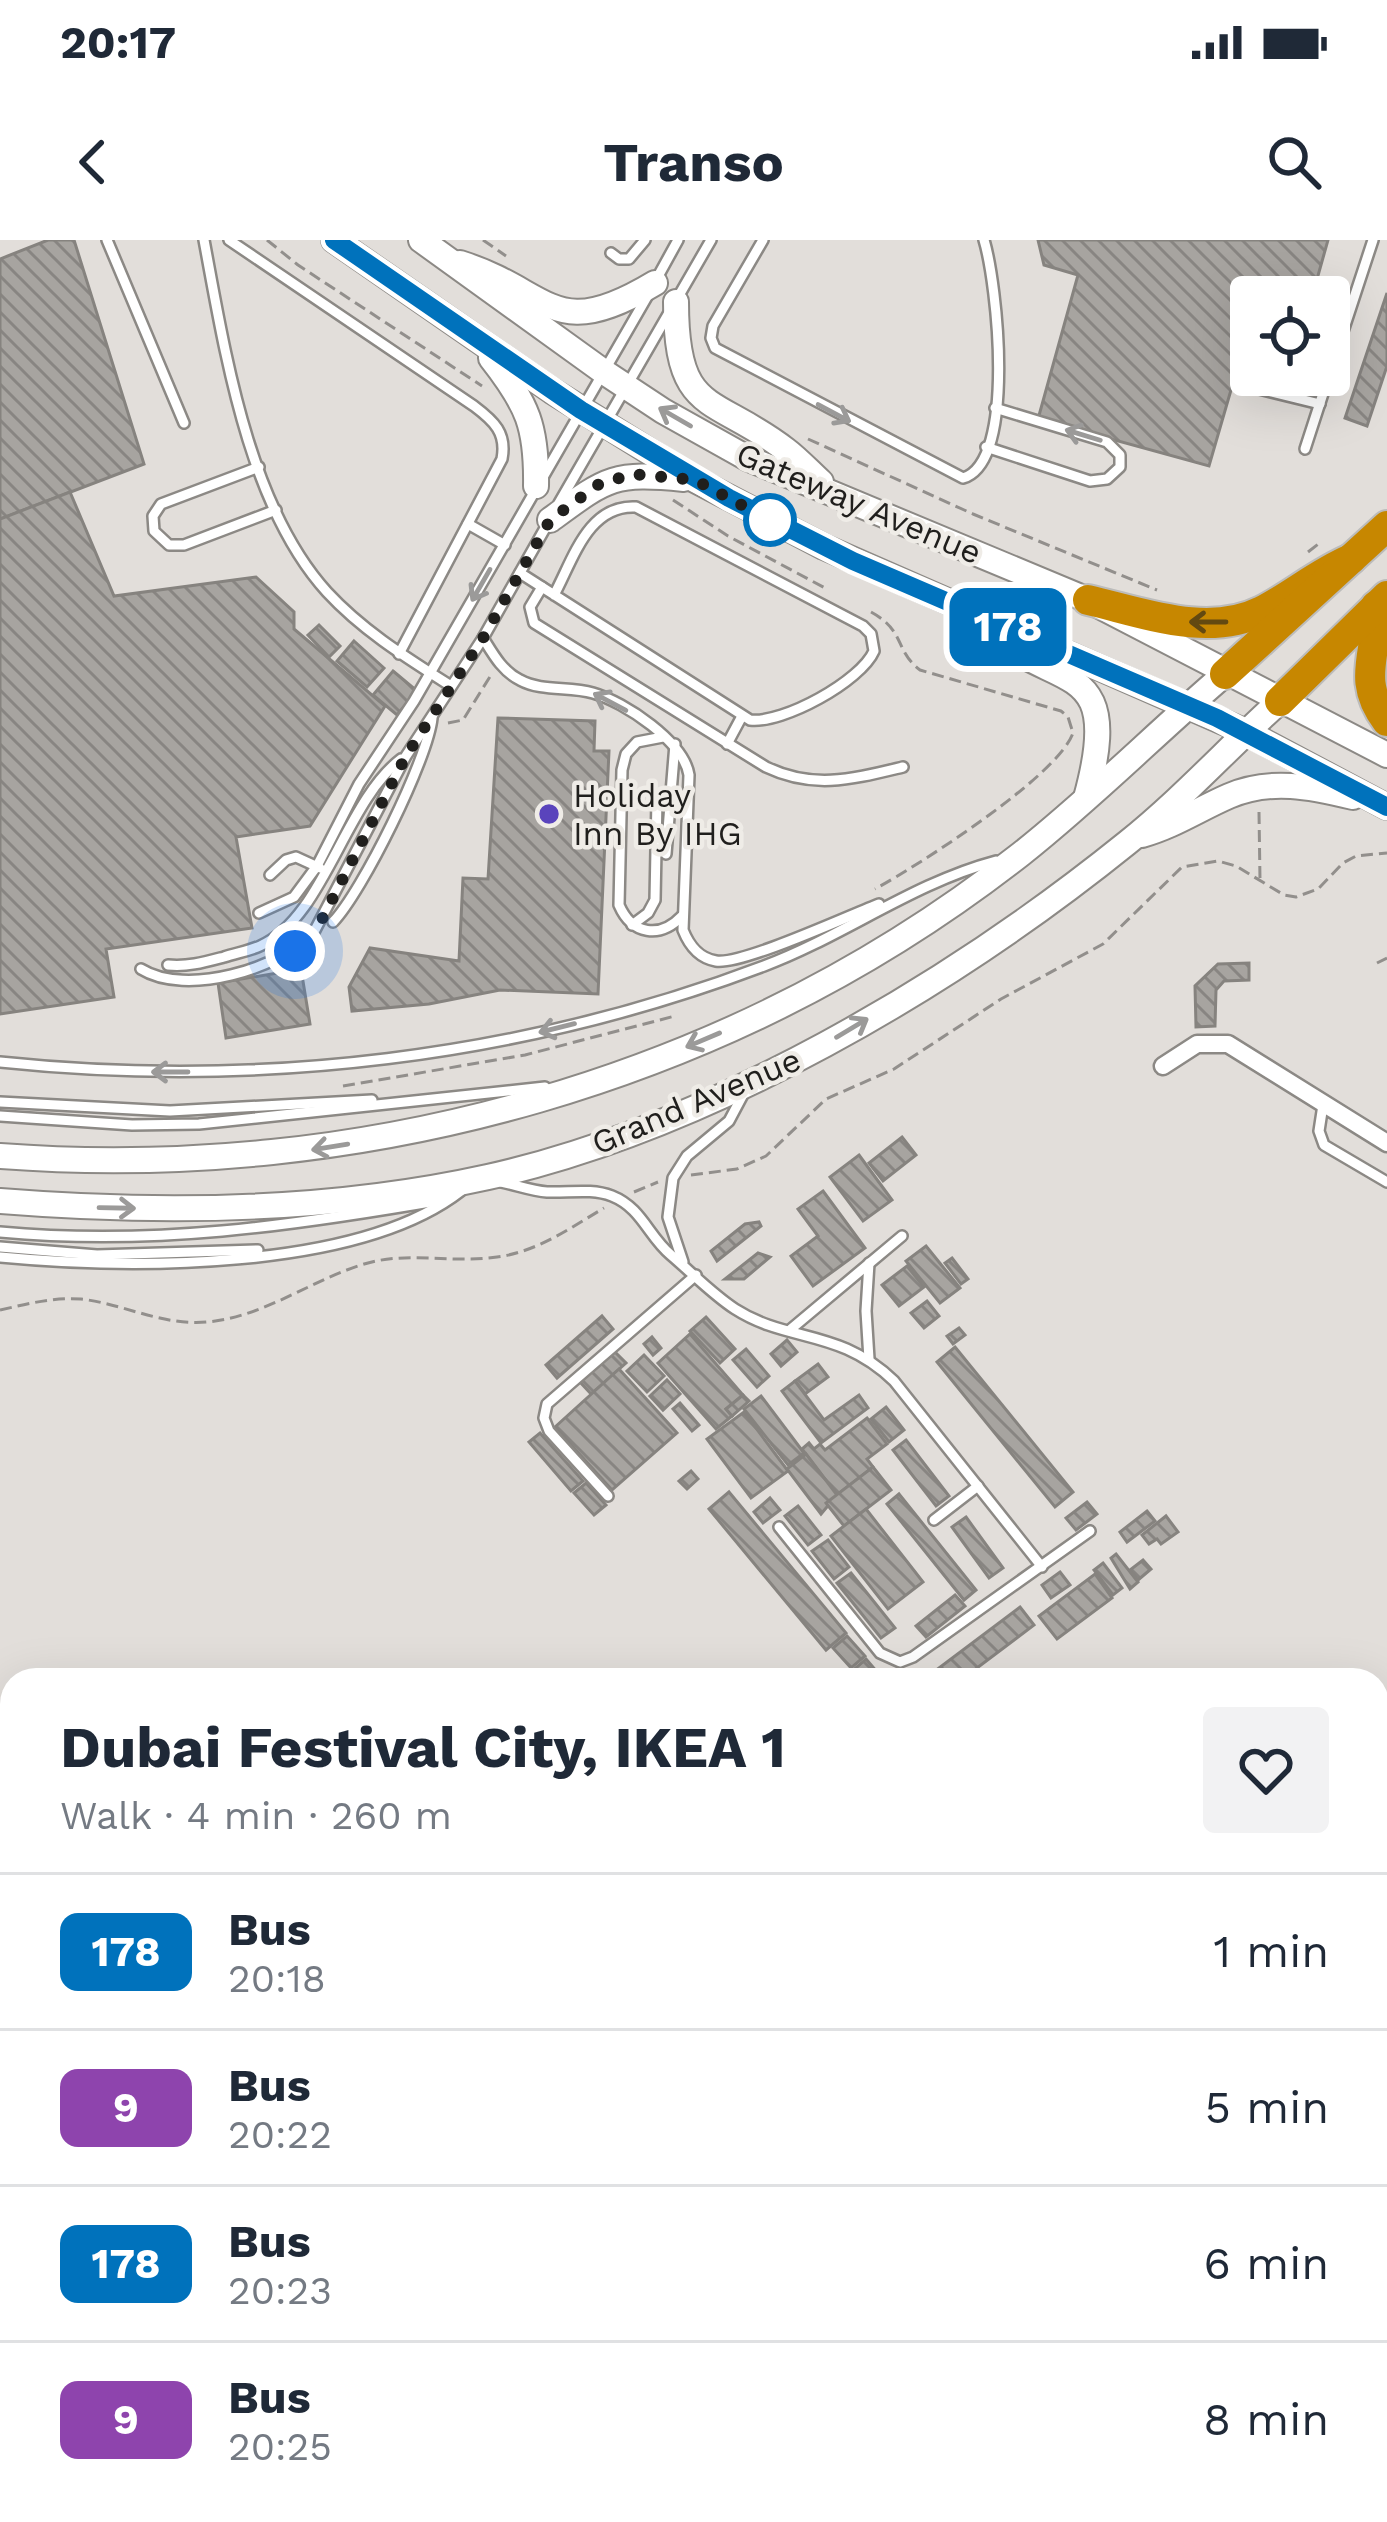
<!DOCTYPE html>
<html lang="en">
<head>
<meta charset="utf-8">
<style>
	:root { --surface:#fff; --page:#f2f2f3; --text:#1f2937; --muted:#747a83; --line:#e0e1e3 }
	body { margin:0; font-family:"Work Sans",sans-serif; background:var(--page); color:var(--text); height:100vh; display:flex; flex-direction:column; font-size:45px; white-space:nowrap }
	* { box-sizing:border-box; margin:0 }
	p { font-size:39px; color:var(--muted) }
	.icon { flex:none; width:66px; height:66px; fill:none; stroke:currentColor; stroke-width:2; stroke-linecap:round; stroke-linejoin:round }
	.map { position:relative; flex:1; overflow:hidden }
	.drawer { position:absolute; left:0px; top:1428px; width:1389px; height:855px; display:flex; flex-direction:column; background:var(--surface); border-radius:36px 36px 0 0; box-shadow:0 12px 48px #0002 }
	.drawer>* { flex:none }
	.badge { padding:0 24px; border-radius:18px; font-size:42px; line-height:78px }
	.buttons { position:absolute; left:1230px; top:36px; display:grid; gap:24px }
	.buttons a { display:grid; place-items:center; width:120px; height:120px; border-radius:12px; background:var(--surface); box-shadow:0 12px 48px #0002; font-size:60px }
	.you { position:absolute; width:60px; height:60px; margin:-30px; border:9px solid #fff; border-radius:50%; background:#1a73e8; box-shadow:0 0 0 18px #1a73e833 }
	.map>.badge { position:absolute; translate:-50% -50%; box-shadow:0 0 0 6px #fff }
	.round { display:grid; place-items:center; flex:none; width:126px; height:126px; border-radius:12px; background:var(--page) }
	.headline { display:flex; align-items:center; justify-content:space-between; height:204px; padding:0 60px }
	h1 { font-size:57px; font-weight:700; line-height:90px }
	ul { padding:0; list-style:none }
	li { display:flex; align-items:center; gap:36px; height:156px; padding:0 60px; border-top:3px solid var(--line) }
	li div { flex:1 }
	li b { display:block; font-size:45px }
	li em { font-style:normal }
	li .badge { min-width:132px; font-weight:700; text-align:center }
	.status { display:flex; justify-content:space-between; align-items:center; height:84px; padding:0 60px; background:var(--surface); direction:ltr }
	.status svg { height:33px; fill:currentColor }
	header { display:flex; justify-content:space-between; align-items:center; height:156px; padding:0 60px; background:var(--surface); font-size:54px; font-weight:700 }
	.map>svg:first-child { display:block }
</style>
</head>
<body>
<div class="status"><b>20:17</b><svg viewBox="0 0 49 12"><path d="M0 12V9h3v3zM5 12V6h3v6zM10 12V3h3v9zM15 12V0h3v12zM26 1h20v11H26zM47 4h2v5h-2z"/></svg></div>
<header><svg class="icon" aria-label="back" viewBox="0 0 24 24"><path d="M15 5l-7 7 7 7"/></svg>Transo<svg class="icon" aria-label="search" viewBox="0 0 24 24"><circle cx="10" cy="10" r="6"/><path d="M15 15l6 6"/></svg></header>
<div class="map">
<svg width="1387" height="2282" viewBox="0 0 1387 2282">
	<defs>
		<pattern id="building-back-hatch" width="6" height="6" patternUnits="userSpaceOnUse" patternTransform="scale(3)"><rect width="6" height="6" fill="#a7a4a0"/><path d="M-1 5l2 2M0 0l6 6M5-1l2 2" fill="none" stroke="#888582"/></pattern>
	</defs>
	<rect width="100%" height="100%" fill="#e2deda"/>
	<g fill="url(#building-back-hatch)" stroke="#86837f" stroke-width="3">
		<polygon points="48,0 74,0 144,224 0,279 0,19"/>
		<polygon points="1038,0 1328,0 1312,57 1251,57 1251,81 1209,226 1038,179 1078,35 1044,25"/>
		<polygon points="1387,53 1387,126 1367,186 1345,178"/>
		<polygon points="70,252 114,356 256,337 294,372 294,389 385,466 310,586 236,597 252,688 106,709 114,757 0,774 0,279"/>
		<polygon points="319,385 340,406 329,417 308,395"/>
		<polygon points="354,401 384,428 367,447 337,421"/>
		<polygon points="393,431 417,451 397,475 373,455"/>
		<polygon points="498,478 595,481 594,511 609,511 598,754 500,750 429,764 352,771 349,747 370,708 459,721 463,638 488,639"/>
		<polygon points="1249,723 1249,740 1224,741 1216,750 1215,786 1196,787 1195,746 1218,724"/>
		<polygon points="301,729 310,784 226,798 218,743"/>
		<polygon points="902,897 916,915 883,941 869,923"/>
		<polygon points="859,915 892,960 863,981 830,937"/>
		<polygon points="823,951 865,1008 813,1046 791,1016 818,996 798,969"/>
		<polygon points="759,982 761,986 717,1021 711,1011 745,984"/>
		<polygon points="926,1006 960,1048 940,1063 906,1021"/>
		<polygon points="758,1013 770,1017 744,1039 725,1039"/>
		<polygon points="952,1018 968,1039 961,1044 945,1023"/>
		<polygon points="907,1026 924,1047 899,1066 882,1045"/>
		<polygon points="927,1061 939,1076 924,1088 911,1073"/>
		<polygon points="602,1076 613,1089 557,1138 546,1125"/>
		<polygon points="706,1077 735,1109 720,1123 690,1091"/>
		<polygon points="959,1088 965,1095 953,1104 947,1096"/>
		<polygon points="690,1094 743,1155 726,1169 732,1176 716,1189 658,1123"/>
		<polygon points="652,1097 661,1108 653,1115 644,1104"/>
		<polygon points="787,1100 797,1112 781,1126 771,1114"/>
		<polygon points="955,1107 1073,1252 1055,1267 937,1122"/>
		<polygon points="746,1109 769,1136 757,1147 733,1120"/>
		<polygon points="614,1111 626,1123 591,1154 580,1142"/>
		<polygon points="644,1115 664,1136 647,1152 627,1131"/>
		<polygon points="818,1124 828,1137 805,1154 795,1141"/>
		<polygon points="619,1129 677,1193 612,1250 555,1187"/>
		<polygon points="667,1140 680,1154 663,1170 650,1156"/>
		<polygon points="795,1141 824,1180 859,1155 868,1168 821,1203 782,1151"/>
		<polygon points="743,1155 749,1161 732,1176 726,1169"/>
		<polygon points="761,1156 804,1213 788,1225 744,1169"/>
		<polygon points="680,1163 699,1185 692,1191 673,1169"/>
		<polygon points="886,1167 904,1190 889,1202 871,1179"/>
		<polygon points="744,1172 788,1231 751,1258 707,1199"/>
		<polygon points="867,1178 887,1204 867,1219 873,1227 837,1255 802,1209 809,1203 814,1209 820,1204 825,1210"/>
		<polygon points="540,1193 583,1241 571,1251 529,1202"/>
		<polygon points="906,1200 949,1256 936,1266 893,1210"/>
		<polygon points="806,1214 837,1255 821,1274 787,1229"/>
		<polygon points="873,1227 891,1250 844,1286 826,1263"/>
		<polygon points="691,1231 698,1239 687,1249 679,1241"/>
		<polygon points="586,1243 606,1265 594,1275 574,1253"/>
		<polygon points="729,1252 846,1393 826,1410 709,1269"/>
		<polygon points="899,1254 976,1350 964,1360 887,1264"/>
		<polygon points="770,1258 780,1270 763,1283 754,1272"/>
		<polygon points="1087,1262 1097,1274 1076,1290 1066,1278"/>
		<polygon points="798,1266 821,1295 808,1305 785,1276"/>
		<polygon points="866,1269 923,1342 888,1369 831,1296"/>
		<polygon points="1147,1271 1155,1281 1127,1302 1120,1292"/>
		<polygon points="1166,1276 1178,1292 1161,1304 1157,1299 1149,1304 1142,1295"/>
		<polygon points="966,1277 1003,1328 989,1338 952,1287"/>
		<polygon points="828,1300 849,1327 834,1339 812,1311"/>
		<polygon points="1116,1314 1138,1342 1130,1349 1111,1318"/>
		<polygon points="1143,1320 1151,1329 1138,1340 1130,1330"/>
		<polygon points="1103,1323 1122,1348 1113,1355 1094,1330"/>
		<polygon points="1060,1332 1070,1345 1051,1358 1042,1345"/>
		<polygon points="851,1333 895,1388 881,1398 837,1343"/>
		<polygon points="1095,1334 1112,1358 1057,1399 1039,1376"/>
		<polygon points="955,1355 965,1366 926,1397 916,1386"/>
		<polygon points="1020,1367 1034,1385 961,1440 923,1440"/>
		<polygon points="847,1396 865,1416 851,1428 833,1408"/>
		<polygon points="866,1419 884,1440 858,1440 851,1432"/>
	</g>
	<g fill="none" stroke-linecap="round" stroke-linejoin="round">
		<defs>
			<g id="lane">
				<polyline points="107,0 184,183"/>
				<path d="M204,0c21,112 44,265 123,352 36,39 80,66 124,94"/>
				<path d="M229,0l245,166c20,15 33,27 28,53l-103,195"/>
				<path d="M763,0l-50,86 -2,12 4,10 248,130c54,-16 34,-195 21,-238"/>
				<polyline points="611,13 619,19 629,19 645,0"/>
				<polyline points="656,40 678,0"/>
				<polyline points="1329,134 1373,0"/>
				<polyline points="1251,147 1320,164"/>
				<polyline points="986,207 1090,241 1107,239 1120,227 1120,215 1107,202 995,168"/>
				<polyline points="1305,209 1329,135"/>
				<polyline points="259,227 161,264 153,276 154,291 169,305 184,305 276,270"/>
				<polyline points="559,263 711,0"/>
				<polyline points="468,284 505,305"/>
				<path d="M520,333l230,147c33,4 111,-39 124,-69l-3,-17 -8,-8 -227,-119c-48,-3 -63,53 -82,88"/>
				<path d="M542,347l-12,20 4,16 232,144c48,23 87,12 137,0"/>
				<path d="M483,398c10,16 19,33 37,42 22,12 49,6 73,13 32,9 91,49 96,82l-6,155c6,15 15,28 33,31 26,4 132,-45 163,-57"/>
				<path d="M663,497l-26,5 -11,12 -4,16 -3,135c13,30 41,34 63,11"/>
				<polyline points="727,504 742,476"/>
				<polyline points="666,614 675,504"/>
				<polyline points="270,635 286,620 296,617 320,628"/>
				<polyline points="259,673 294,657 317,626 359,544 414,461 648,55"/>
				<path d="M333,682c29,-30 95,-163 99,-204"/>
				<polyline points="632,685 648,673 655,660 657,558"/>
				<path d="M168,725c20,2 37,-3 56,-8 12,-4 25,-6 36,-11 64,-28 84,-143 141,-187"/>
				<path d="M141,729c45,28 139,0 173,-37l92,-176 77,-118 65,-115"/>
				<path d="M0,822c258,27 521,-4 764,-96 80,-30 149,-83 232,-105"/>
				<polyline points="0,862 170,871 372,860"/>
				<polyline points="1323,865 1319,891 1324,905 1387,942"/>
				<polyline points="0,876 132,885 199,884 545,847"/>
				<path d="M501,942c15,3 31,9 46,10 22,1 44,-4 65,4 30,12 36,40 59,59 20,17 41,39 64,54 53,34 104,19 159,72l148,186"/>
				<path d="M0,992c154,14 291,-6 442,-32"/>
				<polyline points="0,1007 97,1015 258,1010"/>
				<path d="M0,1017c126,12 357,15 461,-66"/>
				<polyline points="683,1022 668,977 673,938 687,916 729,881 746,849"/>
				<polyline points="869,1023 866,1071 869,1119"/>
				<polyline points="791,1089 902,996"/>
				<polyline points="608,1256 549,1191 544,1178 547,1164 696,1035"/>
				<polyline points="934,1280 978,1246"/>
				<polyline points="779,1287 880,1413 900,1422 913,1417 1090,1291"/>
			</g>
			<polyline id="street" points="1163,826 1197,804 1228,804 1387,903"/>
			<g id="secondary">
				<polyline points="334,0 552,151 695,240 824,307 1246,492 1387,567"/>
				<polyline points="421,0 604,132 663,171 747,218 1088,360 1387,515"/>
				<path d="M460,23c92,29 92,82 195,20"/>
				<path d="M676,62c0,115 37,92 110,148 12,9 24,22 35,32"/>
				<path d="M491,118c37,47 46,69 45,128"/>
				<path d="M550,280c57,-42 63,-48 134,-41"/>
				<path d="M974,376c71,83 154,29 112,182"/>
				<path d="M1142,595c32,-9 57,-26 87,-39 41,-18 83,-9 124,1"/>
				<path d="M0,916c363,27 733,-76 1021,-302 71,-56 135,-121 204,-180"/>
				<path d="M0,961c161,13 330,11 488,-24 223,-50 463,-192 639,-334 54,-43 102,-96 153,-142"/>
				<polyline points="0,2155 12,2157"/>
				<polyline points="0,2189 12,2191"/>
				<polyline points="243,2271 270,2282"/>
				<polyline points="339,2271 367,2282"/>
				<polyline points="1344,2282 1368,2271"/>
			</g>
			<g id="highway">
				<path d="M1088,360c56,13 120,38 174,11 31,-16 56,-38 89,-52"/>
				<path d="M1376,366c4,45 -22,72 11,115"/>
				<polyline points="1225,434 1387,286"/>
				<polyline points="1280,461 1387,356"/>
			</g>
		</defs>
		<use href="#lane" stroke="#8c8985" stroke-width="14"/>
		<use href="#street" stroke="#8c8985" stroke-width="21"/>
		<use href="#secondary" stroke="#8c8985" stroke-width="28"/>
		<use href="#highway" stroke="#bcbcbb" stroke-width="34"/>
		<g stroke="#928f8c" stroke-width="3" stroke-dasharray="12 6" stroke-linecap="butt">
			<polyline points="267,0 298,25 482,146"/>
			<polyline points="483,0 506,16"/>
			<polyline points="808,199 973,274 1157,350"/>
			<polyline points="673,260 728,296 825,348"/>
			<polyline points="1308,312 1321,302"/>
			<path d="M871,372c35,19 23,38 49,58l141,41 7,6 5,16c-15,43 -154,132 -198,156"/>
			<polyline points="448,483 463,480 491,435"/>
			<polyline points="1259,572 1260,640"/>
			<polyline points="1377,723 1387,718"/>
			<polyline points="343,846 525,815 675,776"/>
			<polyline points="691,935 737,929 766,916 826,859 894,829 1001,759 1103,704 1182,627 1218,621 1236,626 1284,655 1296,657 1318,649 1343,623 1356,616 1387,613"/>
			<polyline points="634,952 658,942"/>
			<path d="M0,1070c27,-6 53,-13 81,-11 43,5 81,27 126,23 56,-5 101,-40 154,-57 45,-15 90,-1 136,-8 40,-5 73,-29 107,-49"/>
			<polyline points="0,2102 12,2108"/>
			<polyline points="1377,2229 1387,2221"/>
			<polyline points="0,2232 12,2231"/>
			<polyline points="114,2271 130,2282"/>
			<polyline points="434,2271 453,2278 515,2282"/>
			<polyline points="1209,2282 1240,2271"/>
		</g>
		<use href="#lane" stroke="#fff" stroke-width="9"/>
		<use href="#street" stroke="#fff" stroke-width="16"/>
		<use href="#secondary" stroke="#fff" stroke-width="24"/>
		<use href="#highway" stroke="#c78700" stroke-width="30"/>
	</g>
	<defs><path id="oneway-shaft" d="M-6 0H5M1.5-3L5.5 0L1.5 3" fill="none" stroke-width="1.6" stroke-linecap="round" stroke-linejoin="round" transform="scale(3)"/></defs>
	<g stroke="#9b9a99">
		<use href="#oneway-shaft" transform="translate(834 173) rotate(28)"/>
		<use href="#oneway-shaft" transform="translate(675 177) rotate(-150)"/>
		<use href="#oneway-shaft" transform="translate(1083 195) rotate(-163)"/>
		<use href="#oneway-shaft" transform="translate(481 345) rotate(120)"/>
		<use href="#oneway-shaft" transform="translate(610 462) rotate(-152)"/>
		<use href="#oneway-shaft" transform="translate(557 788) rotate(166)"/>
		<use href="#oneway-shaft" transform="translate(852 788) rotate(-31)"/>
		<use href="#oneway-shaft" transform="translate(703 800) rotate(157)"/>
		<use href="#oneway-shaft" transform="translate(170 832) rotate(-180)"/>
		<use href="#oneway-shaft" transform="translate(330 907) rotate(171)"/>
		<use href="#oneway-shaft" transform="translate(117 968) rotate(1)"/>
	</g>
	<use stroke="#634911" href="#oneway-shaft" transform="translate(1208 382) rotate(180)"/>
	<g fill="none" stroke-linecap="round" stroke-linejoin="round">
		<defs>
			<polyline id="line" points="334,0 581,170 729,258 853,321 1217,478 1387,567"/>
		</defs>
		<use href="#line" stroke="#fff" stroke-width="27"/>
		<use href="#line" stroke="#0072bc" stroke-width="18"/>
		<polyline stroke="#201f1d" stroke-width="12" stroke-dasharray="0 21.6" points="295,711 321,681 406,516 483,398 550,280 599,244 633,234 695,240 770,280"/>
	</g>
	<circle fill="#fff" stroke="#0072bc" stroke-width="6" cx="770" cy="280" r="24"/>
	<circle fill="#5a44bc" stroke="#efece7" stroke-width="4.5" cx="549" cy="574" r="12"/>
	<g text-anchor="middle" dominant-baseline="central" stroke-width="9" stroke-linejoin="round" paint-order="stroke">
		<g font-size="33" fill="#201f1d" stroke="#efece7">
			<text transform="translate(859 263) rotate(23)">Gateway Avenue</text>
			<text transform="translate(696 861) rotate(-23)">Grand Avenue</text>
		</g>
		<g font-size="33" fill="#201f1d" stroke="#efece7" text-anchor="start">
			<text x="573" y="555">Holiday<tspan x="573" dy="38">Inn By IHG</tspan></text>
		</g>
	</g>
</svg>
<div class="buttons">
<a><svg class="icon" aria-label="locate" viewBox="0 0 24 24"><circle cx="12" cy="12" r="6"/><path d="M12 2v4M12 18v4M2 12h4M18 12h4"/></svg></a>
</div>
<div class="you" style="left:295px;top:711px"></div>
<b class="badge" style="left:1008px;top:387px;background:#0072bc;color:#fff">178</b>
<section class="drawer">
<div class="headline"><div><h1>Dubai Festival City, IKEA 1</h1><p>Walk · 4 min · 260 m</p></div><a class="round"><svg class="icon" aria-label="heart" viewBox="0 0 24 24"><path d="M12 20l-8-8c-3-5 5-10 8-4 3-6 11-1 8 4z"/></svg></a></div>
<ul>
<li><span class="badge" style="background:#0072bc;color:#fff">178</span><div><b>Bus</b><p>20:18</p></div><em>1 min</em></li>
<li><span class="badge" style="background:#8e44ad;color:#fff">9</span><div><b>Bus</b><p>20:22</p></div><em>5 min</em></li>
<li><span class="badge" style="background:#0072bc;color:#fff">178</span><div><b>Bus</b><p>20:23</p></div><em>6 min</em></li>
<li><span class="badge" style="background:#8e44ad;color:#fff">9</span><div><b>Bus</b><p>20:25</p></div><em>8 min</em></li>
</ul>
</section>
</div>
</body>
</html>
